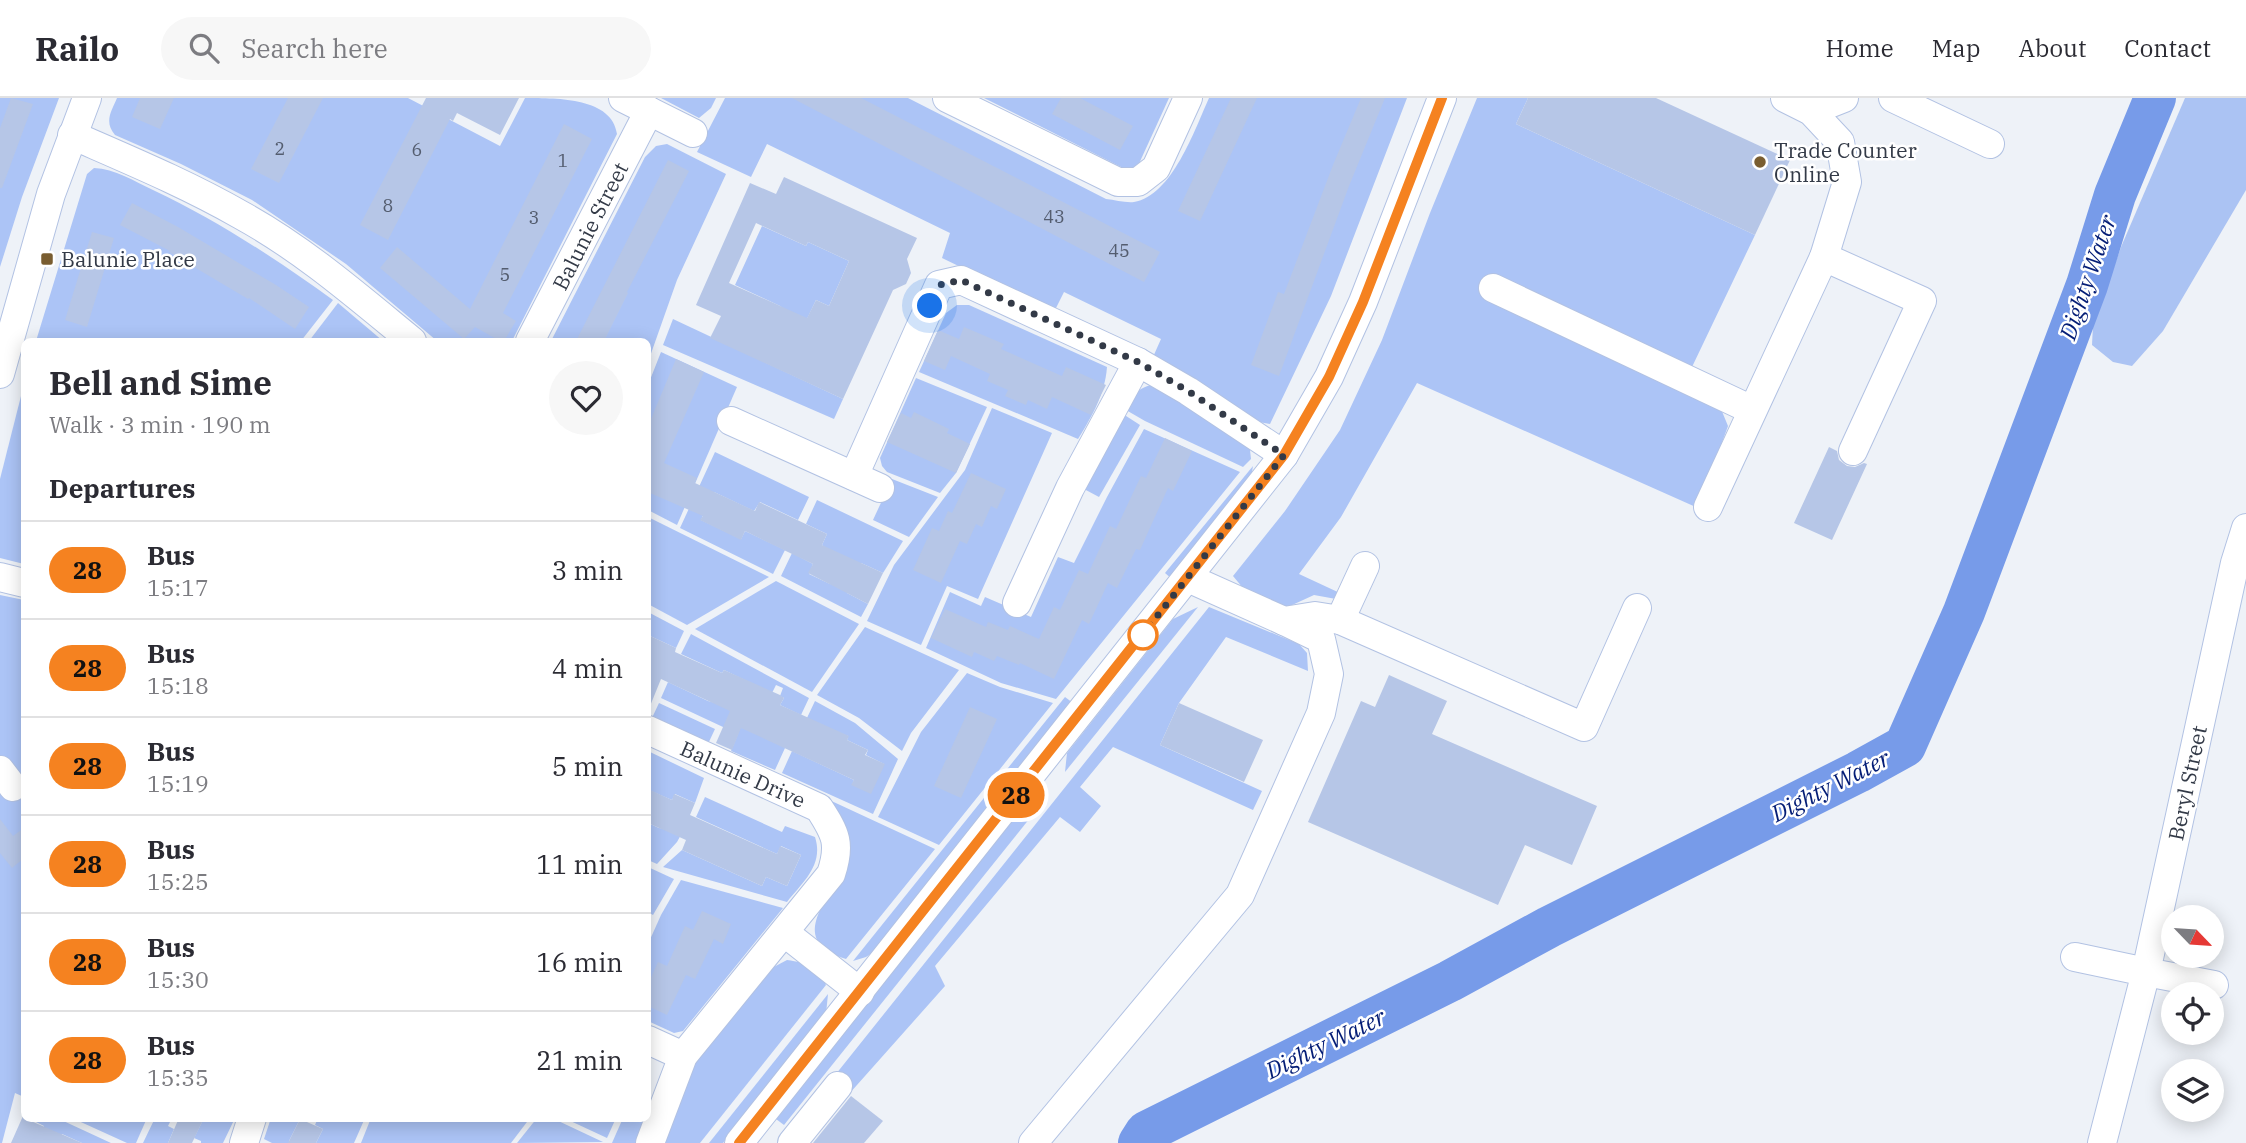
<!DOCTYPE html>
<html lang="en">
<head>
<meta charset="utf-8">
<style>
	:root { --surface:#fff; --page:#f7f7f7; --text:#2b2b33; --muted:#7c7c81; --line:#e1e1e2 }
	body { margin:0; font-family:"IBM Plex Serif",serif; background:var(--page); color:var(--text); height:100vh; display:flex; flex-direction:column; font-size:26px; white-space:nowrap }
	* { box-sizing:border-box; margin:0 }
	p { font-size:23px; color:var(--muted) }
	.icon { flex:none; width:38px; height:38px; fill:none; stroke:currentColor; stroke-width:2; stroke-linecap:round; stroke-linejoin:round }
	.map { position:relative; flex:1; overflow:hidden }
	.sheet { position:absolute; left:21px; top:240px; width:630px; height:784px; display:flex; flex-direction:column; background:var(--surface); border-radius:10px; box-shadow:0 4px 18px #0003 }
	.sheet>* { flex:none }
	.badge { padding:0 14px; border-radius:23px; font-size:24px; line-height:46px }
	.needle { width:46px; rotate:115deg }
	.fabs { position:absolute; left:2161px; top:807px; display:grid; gap:14px }
	.fabs a { display:grid; place-items:center; width:63px; height:63px; border-radius:50%; background:var(--surface); box-shadow:0 4px 18px #0003; font-size:35px }
	.you { position:absolute; width:35px; height:35px; margin:-18px; border:5px solid #fff; border-radius:50%; background:#1a73e8; box-shadow:0 0 0 10px #1a73e833 }
	.map>.badge { position:absolute; translate:-50% -50%; box-shadow:0 0 0 4px #fff }
	h2 { padding:0 28px; font-size:26px; line-height:63px }
	.round { display:grid; place-items:center; flex:none; width:74px; height:74px; border-radius:37px; background:var(--page) }
	.summary { display:flex; align-items:center; justify-content:space-between; height:119px; padding:0 28px }
	h1 { font-size:33px; font-weight:800; line-height:52px }
	ul { padding:0; list-style:none }
	li { display:flex; align-items:center; gap:21px; height:98px; padding:0 28px; border-top:2px solid var(--line) }
	li div { flex:1 }
	li b { display:block; font-size:26px }
	li em { font-style:normal }
	li .badge { min-width:77px; font-weight:700; text-align:center }
	header { display:flex; align-items:center; gap:42px; box-sizing:border-box; height:98px; padding:0 35px; background:var(--surface); border-bottom:2px solid var(--line) }
	header strong { font-size:33px }
	nav { display:flex; gap:38px; margin-inline-start:auto; font-size:24px }
	.search { width:490px; height:63px; background:var(--page); display:flex; align-items:center; gap:18px; box-sizing:border-box; padding:0 24px; border-radius:38px; color:var(--muted); font-size:26px }
	.map>svg:first-child { display:block }
</style>
</head>
<body>
<header>
<strong>Railo</strong>
<div class="search"><svg class="icon" aria-label="search" viewBox="0 0 24 24"><circle cx="10" cy="10" r="6"/><path d="M15 15l6 6"/></svg>Search here</div>
<nav><a>Home</a><a>Map</a><a>About</a><a>Contact</a></nav>
</header>
<div class="map">
<svg width="2246" height="1045" viewBox="0 0 2246 1045">
	<rect width="100%" height="100%" fill="#eef2f8"/>
	<g fill="#acc4f6">
		<polygon points="0,0 59,0 22,99 0,169"/>
		<path d="M117,0h291l92,48 25,-48c34,0 87,0 92,36l-105,207h-75l-91,-77 -94,-64 -71,-36 -66,-29c-11,-13 -4,-23 2,-37z"/>
		<polygon points="661,0 716,0 711,10 699,20"/>
		<path d="M725,0h183l198,101c9,1 20,4 28,3 38,-6 61,-73 75,-104h198l-76,198 -61,128 -17,-3 -100,-64 8,-18 -97,-47 -10,20 -112,-54 8,-25 -183,-89 -16,33 -54,-25z"/>
		<polygon points="984,0 1169,0 1137,70 1129,73"/>
		<polygon points="1477,0 1528,0 1516,26 1755,137 1692,269 1484,200 1721,311 1728,328 1698,410 1417,285 1341,419 1299,476 1342,496 1336,501 1314,497 1290,508 1277,509 1248,496 1233,478 1285,413 1340,332 1382,242 1430,115"/>
		<polygon points="667,46 726,76 677,182 648,264 648,243 551,243 645,59 656,48"/>
		<path d="M94,70c21,1 40,13 59,22 65,31 122,68 180,110l-32,41h-265l51,-167z"/>
		<polygon points="762,128 806,148 808,144 849,163 829,208 816,202 805,225 780,208 735,187"/>
		<polygon points="338,205 383,243 309,243"/>
		<path d="M957,207h12l138,62c-2,27 -15,49 -29,72l-159,-67 27,-59z"/>
		<polygon points="673,221 843,301 834,321 663,247"/>
		<polygon points="661,254 737,289 677,427 648,412 648,287"/>
		<polygon points="916,280 987,309 956,375 940,395 887,374 882,368 880,360"/>
		<path d="M1153,287l92,57 5,8 1,9 -8,8 -98,-46 -19,-11c7,-13 11,-23 27,-25z"/>
		<polygon points="24,297 24,466 0,460 0,381 21,298"/>
		<polygon points="992,310 1052,335 978,501 947,488 921,547 867,523 894,467 965,372"/>
		<polygon points="1123,316 1140,327 1099,399 1084,391"/>
		<polygon points="1144,331 1240,374 1056,601 1001,585 926,550 950,494 981,508 985,499 1031,519 1058,459 1074,465 1107,399"/>
		<polygon points="715,354 809,399 798,422 760,404 754,413 714,394 701,422 741,441 745,433 785,452 773,476 680,430"/>
		<polygon points="1253,368 1250,385 1172,481 1165,475"/>
		<polygon points="892,381 938,399 909,439 873,422"/>
		<polygon points="817,402 903,443 883,475 861,465 856,474 822,447 827,436 806,426"/>
		<polygon points="648,419 769,479 687,527 648,506"/>
		<polygon points="792,455 813,466 809,476 830,486 850,488 847,495 868,506 861,519 781,478"/>
		<polygon points="776,483 859,526 812,594 695,531"/>
		<polygon points="0,497 24,502 24,999 15,995 2,1045 0,1045"/>
		<polygon points="1198,509 1065,674 1067,655 1173,521"/>
		<polygon points="1209,509 1299,546 1307,555 1308,573 1226,539 1179,605 1160,647 1262,693 1253,712 1113,649 1080,689 1101,708 1080,734 1060,719 935,868 945,888 849,996 832,981"/>
		<polygon points="648,514 684,533 676,550 648,537"/>
		<polygon points="865,529 959,572 911,635 902,653 859,620 817,597"/>
		<polygon points="691,536 809,600 801,617 780,607 784,600 780,598 783,590 776,587 772,595 724,572 722,575 681,556"/>
		<polygon points="967,575 1000,589 1053,605 939,747 878,719 921,634"/>
		<polygon points="668,584 708,603 731,609 785,650 775,672 731,653 738,636 661,600"/>
		<polygon points="1065,599 1073,605 878,851 866,859 853,863"/>
		<polygon points="815,603 855,625 898,661 873,716 782,675 792,653 854,682 852,687 884,666 866,657 868,652 847,642 848,638 806,622"/>
		<polygon points="659,605 715,631 707,648 651,622"/>
		<polygon points="648,653 704,680 695,705 675,696 672,702 651,693 648,698"/>
		<path d="M705,699l77,35 3,-6 30,11c9,28 -12,45 -28,65l-124,-35 19,-17 80,36 4,-9 21,9 14,-31 -20,-9 -4,8 -81,-37z"/>
		<path d="M825,700l110,51 -89,110c-58,-17 -21,-58 0,-88z"/>
		<polygon points="1038,710 784,1027 776,1021 1019,714"/>
		<polygon points="648,725 659,730 683,733 677,744 657,766 648,762"/>
		<polygon points="648,769 674,781 653,817 648,814"/>
		<polygon points="681,782 783,810 683,933 674,935 648,923 648,846 661,817"/>
		<path d="M787,862c21,3 28,6 39,25l-126,158h-40l29,-76 81,-98z"/>
		<polygon points="828,896 826,916 723,1045 709,1045"/>
		<polygon points="28,1020 57,1020 111,1045 82,1045 62,1036 59,1042 42,1034 44,1028"/>
		<polygon points="72,1020 147,1020 136,1045 127,1045"/>
		<polygon points="155,1020 172,1020 168,1028 174,1031 168,1045 143,1045"/>
		<polygon points="204,1020 235,1020 223,1045 201,1045 201,1043 194,1040"/>
		<polygon points="271,1020 300,1021 289,1043 293,1045 272,1045 264,1041"/>
		<polygon points="318,1020 365,1020 354,1045 316,1045 323,1031 315,1027"/>
		<polygon points="371,1020 530,1020 511,1045 361,1045"/>
		<polygon points="537,1020 552,1020 603,1044 517,1045"/>
		<polygon points="564,1020 616,1020 607,1040"/>
		<polygon points="623,1020 647,1020 638,1045 612,1045"/>
	</g>
	<polygon fill="#abc3f3" points="2185,0 2246,0 2246,92 2163,233 2132,268 2113,264 2092,247 2093,227 2121,149"/>
	<g fill="none" stroke-linecap="round" stroke-linejoin="round">
		<polyline stroke="#779be9" stroke-width="42" points="1139,1045 1146,1034 1450,883 1549,829 1858,674 1905,648 1964,514 2087,187 2115,97 2155,0"/>
	</g>
	<g fill="#b6c6e7" fill-rule="evenodd">
		<polygon points="11,0 33,6 2,90 0,90 0,30"/>
		<polygon points="140,0 174,0 160,31 132,19"/>
		<polygon points="288,0 323,0 279,85 251,71"/>
		<polygon points="426,0 519,0 500,37 457,15 453,23 450,21 388,142 360,127"/>
		<polygon points="792,0 861,0 1160,154 1144,184"/>
		<polygon points="1061,0 1080,0 1133,28 1120,52 1052,16"/>
		<polygon points="1231,0 1257,0 1200,123 1178,113"/>
		<polygon points="1361,0 1385,0 1349,88 1279,278 1251,267 1278,194 1284,196 1333,67"/>
		<polygon points="1528,0 1656,0 1790,62 1755,137 1516,26"/>
		<polygon points="564,26 592,41 503,215 516,223 504,243 500,243 475,229 464,241 380,170 397,149 470,211"/>
		<polygon points="668,62 689,73 627,194 628,195 604,243 576,243"/>
		<path d="M784,79l133,61 -10,21 4,14 -5,11 -13,6 -50,109 -133,-61 11,-22 -25,-11 54,-122 26,11zM756,125l50,23 2,-4 41,19 -20,45 -13,-6 -9,18 -78,-35z"/>
		<polygon points="132,105 178,129 276,187 309,209 295,231 249,200 248,201 189,166 169,154 170,153 120,127"/>
		<polygon points="92,134 114,140 87,229 65,222"/>
		<polygon points="964,229 1004,246 1001,251 1062,278 1066,269 1106,287 1091,317 1052,299 1047,311 1028,302 1026,307 1005,298 1008,292 987,283 990,276 951,258 945,272 924,263 938,232 959,241"/>
		<polygon points="676,261 704,274 664,365 697,380 695,385 755,413 759,404 827,436 822,447 883,475 868,506 808,475 813,466 765,443 745,433 741,442 700,422 703,418 650,395 648,401 648,328"/>
		<polygon points="914,314 949,331 947,335 970,346 956,375 887,344 901,315 911,320"/>
		<polygon points="1165,340 1192,353 1173,393 1168,390 1140,452 1136,451 1117,490 1108,485 1089,526 1082,522 1054,581 1020,565 1019,567 997,558 994,563 974,554 972,559 931,540 945,511 986,529 988,524 1008,532 1010,528 1039,541 1054,509 1060,512 1079,472 1088,476 1110,428 1116,431 1141,378 1146,380"/>
		<polygon points="1829,349 1837,353 1839,362 1847,368 1855,369 1864,365 1867,366 1832,442 1794,425"/>
		<polygon points="971,375 1006,391 997,411 991,408 982,429 976,426 967,446 960,443 941,485 913,472 932,430 939,433 948,413 952,415"/>
		<polygon points="648,537 676,550 675,554 722,575 724,572 780,597 784,600 780,607 849,638 847,642 868,652 865,657 885,666 871,696 851,687 854,682 741,630 732,652 716,645 730,613 661,581 648,613"/>
		<polygon points="1389,577 1447,603 1432,636 1597,708 1572,767 1525,747 1498,807 1308,724 1361,603 1375,609"/>
		<polygon points="1179,605 1263,642 1244,684 1160,647"/>
		<polygon points="970,609 997,621 961,700 934,688"/>
		<polygon points="648,691 672,702 674,696 695,705 690,717 777,756 780,748 801,757 787,788 766,779 762,788 682,752 686,742 648,725"/>
		<polygon points="0,721 13,738 24,730 24,760 12,770 0,755"/>
		<polygon points="702,813 731,826 723,846 714,841 695,881 686,877 667,917 648,908 648,886 658,864 667,868 685,828 693,832"/>
		<polygon points="851,998 883,1023 864,1045 813,1045"/>
		<polygon points="23,1018 24,1020 82,1045 11,1045"/>
		<polygon points="179,1020 204,1020 192,1045 168,1045"/>
		<polygon points="300,1021 323,1031 316,1045 288,1045"/>
	</g>
	<g fill="none" stroke-linecap="round" stroke-linejoin="round">
		<defs>
			<g id="minor">
				<polyline points="623,0 693,35"/>
				<polyline points="947,0 1118,84 1138,84 1156,70 1188,0"/>
				<polyline points="1893,0 1990,46"/>
				<polyline points="1811,13 1844,0"/>
				<path d="M72,37c57,25 115,49 169,80 62,34 116,81 171,126"/>
				<polyline points="1824,159 1922,203 1853,353"/>
				<polyline points="1493,190 1752,312"/>
				<polyline points="530,243 649,13"/>
				<polyline points="0,276 51,96 87,0"/>
				<polyline points="731,323 880,390"/>
				<polyline points="854,378 939,187 961,182 1138,264 1188,293 1284,357"/>
				<polyline points="1708,409 1824,159 1847,84 1840,44 1811,13 1785,0"/>
				<polyline points="0,479 24,485"/>
				<polyline points="1188,480 1284,523 1315,518 1340,522 1584,629 1637,510"/>
				<polyline points="1017,505 1070,390 1138,264"/>
				<polyline points="1340,522 1365,468"/>
				<path d="M648,632l171,78c17,26 22,36 12,66l-148,182 -33,87"/>
				<polyline points="0,672 13,689"/>
				<polyline points="785,835 860,894"/>
				<polyline points="2075,859 2146,874 2102,1045"/>
				<polyline points="2214,887 2146,874 2235,465 2246,430"/>
				<polyline points="648,942 683,958"/>
				<polyline points="244,1045 252,1020"/>
				<polyline points="739,1045 1284,357 1329,279 1363,204 1442,0"/>
				<polyline points="792,1045 838,988"/>
				<polyline points="1033,1045 1240,797 1321,615 1329,576 1321,541 1284,523"/>
			</g>
		</defs>
		<use href="#minor" stroke="#b2c2e3" stroke-width="30"/>
		<use href="#minor" stroke="#fff" stroke-width="28"/>
	</g>
	<g fill="none" stroke-linecap="round" stroke-linejoin="round">
		<defs>
			<polyline id="line" points="739,1045 1284,357 1329,279 1363,204 1442,0"/>
		</defs>
		<use href="#line" stroke="#fff" stroke-width="16"/>
		<use href="#line" stroke="#f58220" stroke-width="10"/>
		<polyline stroke="#333a47" stroke-width="7" stroke-dasharray="0 12.6" points="930,208 939,187 961,182 1138,264 1188,293 1284,357 1136,545 1143,537"/>
	</g>
	<g fill="#795d30" stroke="#fff" stroke-width="2.5">
		<circle cx="1760" cy="64" r="7"/>
		<rect x="40" y="154" width="14" height="14" rx="3.5"/>
	</g>
	<circle fill="#fff" stroke="#f58220" stroke-width="3.5" cx="1143" cy="537" r="14"/>
	<g text-anchor="middle" dominant-baseline="central" stroke-width="5" stroke-linejoin="round" paint-order="stroke">
		<g font-size="18" fill="#545d6f">
			<text x="280" y="50">2</text>
			<text x="417" y="51">6</text>
			<text x="563" y="62">1</text>
			<text x="388" y="107">8</text>
			<text x="1054" y="118">43</text>
			<text x="534" y="119">3</text>
			<text x="1119" y="152">45</text>
			<text x="505" y="176">5</text>
		</g>
		<g font-size="21" fill="#333a47" stroke="#fff" text-anchor="start">
			<text x="1774" y="52">Trade Counter<tspan x="1774" dy="24">Online</tspan></text>
			<text x="61" y="161">Balunie Place</text>
		</g>
		<g font-size="21" fill="#333a47" stroke="#fff">
			<text transform="translate(590 128) rotate(-63)">Balunie Street</text>
			<text transform="translate(743 676) rotate(24)">Balunie Drive</text>
			<text transform="translate(2187 685) rotate(-78)">Beryl Street</text>
		</g>
		<g font-size="23" font-style="italic" fill="#041d76" stroke="#fff">
			<text transform="translate(2087 179) rotate(-71)">Dighty Water</text>
			<text transform="translate(1830 687) rotate(-27)">Dighty Water</text>
			<text transform="translate(1325 945) rotate(-26)">Dighty Water</text>
		</g>
	</g>
</svg>
<div class="fabs">
<a><svg class="needle" viewBox="-14 -14 28 28"><path d="M0-13l5 13h-10z" fill="#e53935"/><path d="M0 13l5-13h-10z" fill="#7c7c81"/></svg></a>
<a><svg class="icon" aria-label="locate" viewBox="0 0 24 24"><circle cx="12" cy="12" r="6"/><path d="M12 2v4M12 18v4M2 12h4M18 12h4"/></svg></a>
<a><svg class="icon" aria-label="layers" viewBox="0 0 24 24"><path d="M12 4l9 5-9 5-9-5zM3 14l9 5 9-5"/></svg></a>
</div>
<div class="you" style="left:930px;top:208px"></div>
<b class="badge" style="left:1016px;top:697px;background:#f58220;color:#111">28</b>
<section class="sheet">
<div class="summary"><div><h1>Bell and Sime</h1><p>Walk · 3 min · 190 m</p></div><a class="round"><svg class="icon" aria-label="heart" viewBox="0 0 24 24"><path d="M12 20l-8-8c-3-5 5-10 8-4 3-6 11-1 8 4z"/></svg></a></div>
<h2>Departures</h2>
<ul>
<li><span class="badge" style="background:#f58220;color:#111">28</span><div><b>Bus</b><p>15:17</p></div><em>3 min</em></li>
<li><span class="badge" style="background:#f58220;color:#111">28</span><div><b>Bus</b><p>15:18</p></div><em>4 min</em></li>
<li><span class="badge" style="background:#f58220;color:#111">28</span><div><b>Bus</b><p>15:19</p></div><em>5 min</em></li>
<li><span class="badge" style="background:#f58220;color:#111">28</span><div><b>Bus</b><p>15:25</p></div><em>11 min</em></li>
<li><span class="badge" style="background:#f58220;color:#111">28</span><div><b>Bus</b><p>15:30</p></div><em>16 min</em></li>
<li><span class="badge" style="background:#f58220;color:#111">28</span><div><b>Bus</b><p>15:35</p></div><em>21 min</em></li>
</ul>
</section>
</div>
</body>
</html>
